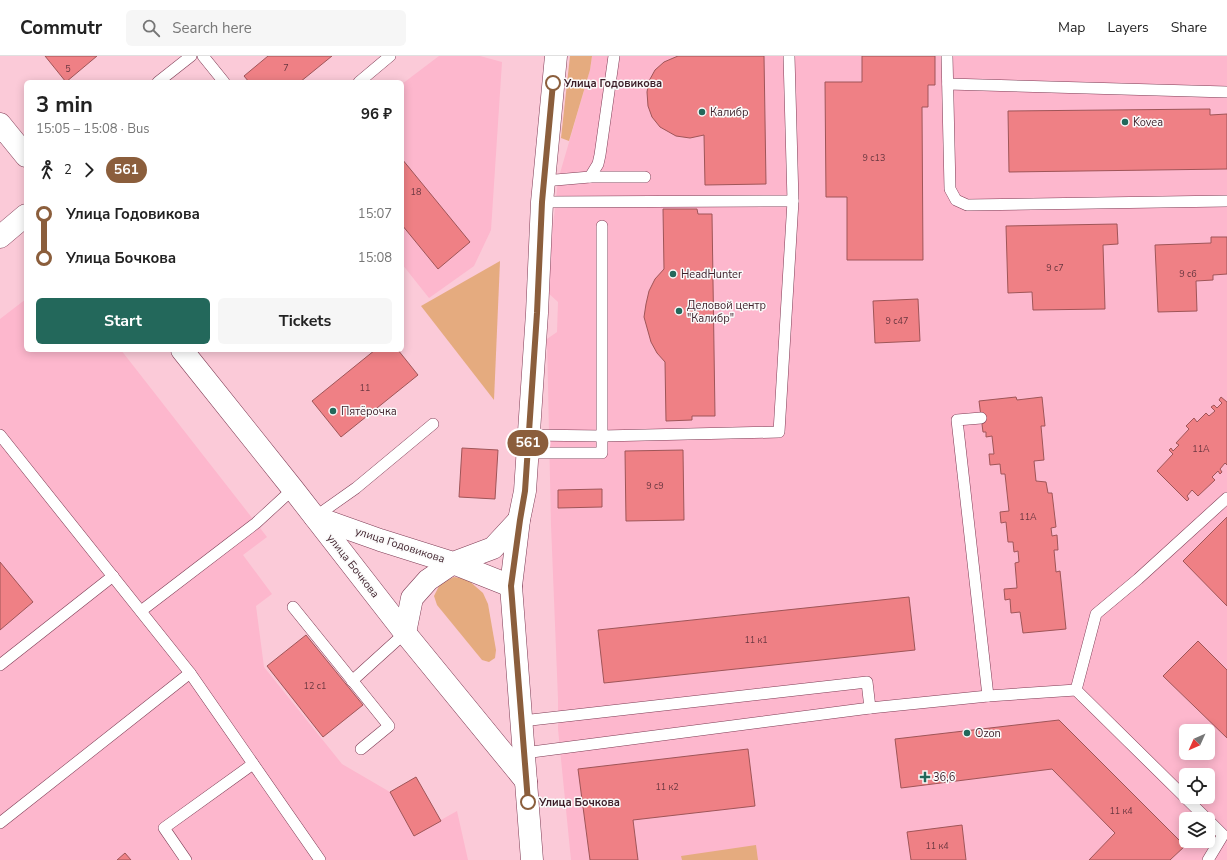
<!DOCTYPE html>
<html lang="en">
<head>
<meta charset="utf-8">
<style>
	:root { --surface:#fff; --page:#f6f6f6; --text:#222; --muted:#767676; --line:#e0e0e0; --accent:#23685b }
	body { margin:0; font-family:"Nunito Sans",sans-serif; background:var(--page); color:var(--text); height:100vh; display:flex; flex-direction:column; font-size:15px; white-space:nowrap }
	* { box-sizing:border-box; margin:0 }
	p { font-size:13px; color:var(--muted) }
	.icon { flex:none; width:22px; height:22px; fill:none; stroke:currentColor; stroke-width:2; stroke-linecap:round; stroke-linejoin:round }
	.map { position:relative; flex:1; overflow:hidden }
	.sheet { position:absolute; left:24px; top:24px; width:380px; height:272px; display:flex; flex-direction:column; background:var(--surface); border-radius:6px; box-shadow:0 2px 10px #0003 }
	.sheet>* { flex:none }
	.badge { padding:0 8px; border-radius:13px; font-size:14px; line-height:26px }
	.needle { width:26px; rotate:225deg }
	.tools { position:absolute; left:1179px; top:668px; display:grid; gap:8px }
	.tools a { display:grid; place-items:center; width:36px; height:36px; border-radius:6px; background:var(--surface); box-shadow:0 2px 10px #0003; font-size:20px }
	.map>.badge { position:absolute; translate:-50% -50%; box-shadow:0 0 0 2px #fff }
	.legs { display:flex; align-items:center; gap:6px; height:44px; padding:0 12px; font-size:13px }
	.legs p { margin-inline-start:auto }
	.headline { display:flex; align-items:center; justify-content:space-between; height:68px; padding:0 12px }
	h1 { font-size:22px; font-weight:700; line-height:30px }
	.button { display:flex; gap:8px; margin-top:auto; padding:8px 12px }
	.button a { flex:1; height:46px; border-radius:6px; background:var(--accent); color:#fff; font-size:16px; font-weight:700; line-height:46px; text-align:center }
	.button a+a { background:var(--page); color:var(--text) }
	ul { padding:0 12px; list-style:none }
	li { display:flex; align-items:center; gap:14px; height:44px; font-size:15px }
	li i { display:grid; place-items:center; width:6px; height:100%; margin:0 5px; background:currentColor }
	li i::after { content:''; width:10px; height:10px; margin:-5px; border:3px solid; border-radius:50%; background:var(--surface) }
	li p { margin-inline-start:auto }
	li:first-child i { background:linear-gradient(#0000 50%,currentColor 0) }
	li:last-child i { background:linear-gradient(currentColor 50%,#0000 0) }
	header { display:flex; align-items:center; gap:24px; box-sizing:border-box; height:56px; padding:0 20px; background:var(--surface); border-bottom:1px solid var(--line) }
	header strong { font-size:19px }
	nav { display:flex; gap:22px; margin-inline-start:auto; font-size:14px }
	.search { width:280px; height:36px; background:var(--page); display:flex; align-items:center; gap:10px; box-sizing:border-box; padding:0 14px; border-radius:6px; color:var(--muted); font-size:15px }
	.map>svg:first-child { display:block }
</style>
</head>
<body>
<header>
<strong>Commutr</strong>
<div class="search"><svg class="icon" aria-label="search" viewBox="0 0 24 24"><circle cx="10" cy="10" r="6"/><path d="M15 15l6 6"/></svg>Search here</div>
<nav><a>Map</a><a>Layers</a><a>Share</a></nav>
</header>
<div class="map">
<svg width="1227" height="804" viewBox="0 0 1227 804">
	<rect width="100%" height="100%" fill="#fbcad8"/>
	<g fill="#fdb7cd" fill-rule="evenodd">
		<polygon points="439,0 480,0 502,6 491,174 474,210 429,242 402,208 402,28"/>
		<path d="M592,0h635v804h-656l-13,-131v-30l-7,-174 -4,-186 10,-7 1,-30 -12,-11 12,-111 32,-110zM1186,675h22v22h-22zM1186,719h22v22h-22zM1186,763h22v22h-22z"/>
		<polygon points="26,243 26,294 121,294 267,481 243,499 272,538 256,550 264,611 342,708 390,736 414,779 457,755 468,804 0,804 0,263"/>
	</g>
	<g fill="#e5ab7f">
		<polygon points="570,0 592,0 590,14 569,85 561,82"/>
		<polygon points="500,205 494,344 421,250"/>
		<polygon points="454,521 467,523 483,537 488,548 496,594 495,602 489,606 482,604 437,549 434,540 440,528"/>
		<polygon points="756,789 758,804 682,804 681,800"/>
	</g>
	<g fill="#ef8085" stroke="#9f5558">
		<polygon points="45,0 97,0 66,26"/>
		<polygon points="268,0 332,0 300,26 249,26 244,20"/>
		<polygon points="678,0 764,0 766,128 705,129 704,79 690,82 676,80 660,71 652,61 648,50 647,36 649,25 655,14 664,6"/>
		<polygon points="862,0 935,0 935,29 928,29 928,51 922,51 923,204 847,204 847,141 826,141 825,26 862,26"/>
		<polygon points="1210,53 1210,59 1227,58 1227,113 1009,116 1008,55"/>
		<polygon points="402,103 470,186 438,213 402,169"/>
		<polygon points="663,153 697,153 698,158 712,158 715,360 692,360 692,364 666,365 665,306 657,297 651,286 644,261 646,248 649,235 655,223 664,213"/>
		<polygon points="1117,168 1118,188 1103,189 1105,253 1033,254 1032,236 1008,237 1006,170"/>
		<polygon points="1211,181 1227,181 1227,218 1213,219 1213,224 1196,225 1197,255 1158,256 1155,189 1211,187"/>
		<polygon points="918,243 920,285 875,287 873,245"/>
		<polygon points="375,294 398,294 418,319 341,381 312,345"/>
		<polygon points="1016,341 1017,344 1042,341 1045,370 1041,370 1044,404 1034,405 1036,425 1046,426 1048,437 1052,437 1056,471 1051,472 1052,480 1057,479 1058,494 1054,494 1056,516 1060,515 1066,573 1023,577 1020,556 1011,557 1010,543 1005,544 1004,533 1017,532 1015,507 1019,506 1018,495 1014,496 1013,486 1008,486 1006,466 1001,467 1000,456 1009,455 1005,418 1001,418 1000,408 990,409 989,398 994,398 992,380 986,381 986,376 983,376 979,345"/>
		<polygon points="1221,341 1227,346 1227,409 1225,407 1220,413 1222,416 1220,418 1218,415 1212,421 1215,424 1198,440 1192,434 1187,440 1189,443 1187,445 1157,415 1173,398 1169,394 1171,392 1173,395 1179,389 1176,387 1189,373 1186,370 1194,362 1197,366 1206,357 1209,360 1215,355 1211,351 1214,349 1217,352 1222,347 1219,344"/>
		<polygon points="462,392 498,394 495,443 459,441"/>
		<polygon points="683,394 684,464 626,465 625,395"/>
		<polygon points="602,433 602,451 558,452 558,434"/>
		<polygon points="1227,461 1227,550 1183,505"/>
		<polygon points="0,506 33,546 0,574"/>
		<polygon points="909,541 915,594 604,627 598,574"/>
		<polygon points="306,579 363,649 323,681 267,610"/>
		<polygon points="1198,585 1227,614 1227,682 1163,620"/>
		<polygon points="1059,664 1185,790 1170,804 1089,804 1115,777 1052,713 901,732 895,683"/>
		<polygon points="748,693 755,750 633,764 638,804 590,804 578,713"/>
		<polygon points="416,721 441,765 414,780 390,736"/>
		<polygon points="962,769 966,804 911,804 907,776"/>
		<polygon points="125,797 131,804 117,804"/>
	</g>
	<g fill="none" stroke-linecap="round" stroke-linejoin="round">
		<defs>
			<g id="service">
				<polyline points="203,0 224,26"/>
				<polyline points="947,0 950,133 956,144 967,149 1227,145"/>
				<polyline points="158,26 191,0"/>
				<polyline points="359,26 390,0"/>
				<polyline points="948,28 1227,36"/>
				<polyline points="590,121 598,108 600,99 614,0"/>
				<polyline points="544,125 590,121 645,121"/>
				<polyline points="542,146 793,145"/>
				<polyline points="981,362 957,364 988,640"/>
				<polyline points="0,379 190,617 320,804"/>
				<polyline points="529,379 602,380 779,376 793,145 789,0"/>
				<polyline points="527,397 602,397 602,170"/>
				<polyline points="315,461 356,432 433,368"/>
				<polyline points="293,551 389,670 361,693"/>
				<polyline points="141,555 256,467 293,433"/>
				<polyline points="0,609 113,520"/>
				<polyline points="352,625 405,577"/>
				<polyline points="1076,634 1096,558 1138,523 1227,442"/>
				<polyline points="522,665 867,626 870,652"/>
				<polyline points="524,697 870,652 988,640 1076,634 1207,763"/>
				<polyline points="1208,764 1223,779 1208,804"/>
				<polyline points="0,767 190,617"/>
				<polyline points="186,804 164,772 253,708"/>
			</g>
			<g id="minor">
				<polyline points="0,181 26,159"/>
				<polyline points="315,461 380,484 453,507 493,492 519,464"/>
				<polyline points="405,577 412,542 428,524 453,507 511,530"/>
			</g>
			<g id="tertiary">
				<polyline points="0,68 26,100"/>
				<polyline points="182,294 293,433 405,577 526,725"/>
				<polyline points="532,804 511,530 519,464 525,435 537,257 542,146 556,0"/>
			</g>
		</defs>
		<use href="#service" stroke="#7e3b54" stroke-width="12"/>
		<use href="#minor" stroke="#7e3b54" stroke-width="23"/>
		<use href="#tertiary" stroke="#7e3b54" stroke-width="23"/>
		<use href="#service" stroke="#fff" stroke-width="11"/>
		<use href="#minor" stroke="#fff" stroke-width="22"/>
		<use href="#tertiary" stroke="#fff" stroke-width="22"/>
	</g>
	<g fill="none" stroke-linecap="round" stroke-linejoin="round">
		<defs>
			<polyline id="line-1" points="528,746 511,530 520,464 525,435 537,257 542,146 553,27"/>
		</defs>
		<use href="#line-1" stroke="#fff" stroke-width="9"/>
		<use href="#line-1" stroke="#8b5e3c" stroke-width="6"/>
	</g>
	<g fill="#fff" stroke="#8b5e3c" stroke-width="2">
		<circle cx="553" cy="27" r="7"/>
		<circle cx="528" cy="746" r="7"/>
	</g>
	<g fill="#23685b" stroke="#fafafa" stroke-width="1.5">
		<circle cx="702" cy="56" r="4"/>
		<circle cx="1125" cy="66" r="4"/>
		<circle cx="673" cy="218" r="4"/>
		<circle cx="679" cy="255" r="4"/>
		<circle cx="333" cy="355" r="4"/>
		<circle cx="967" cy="677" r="4"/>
		<path d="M923 715h4v4h4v4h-4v4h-4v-4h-4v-4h4z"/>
	</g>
	<g text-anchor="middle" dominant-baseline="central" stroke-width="3" stroke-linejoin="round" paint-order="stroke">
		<g font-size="9" fill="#6a3740">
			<text x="286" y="12">7</text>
			<text x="68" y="13">5</text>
			<text x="874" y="102">9 с13</text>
			<text x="416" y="136">18</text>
			<text x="1055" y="212">9 с7</text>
			<text x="1188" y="218">9 с6</text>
			<text x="897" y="265">9 с47</text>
			<text x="365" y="332">11</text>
			<text x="1201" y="393">11А</text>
			<text x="655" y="430">9 с9</text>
			<text x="1028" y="461">11А</text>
			<text x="756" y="584">11 к1</text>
			<text x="315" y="630">12 с1</text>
			<text x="667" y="731">11 к2</text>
			<text x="1121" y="755">11 к4</text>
			<text x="937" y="790">11 к4</text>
		</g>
		<g font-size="11" font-weight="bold" fill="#3d1f29" stroke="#fafafa" text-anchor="start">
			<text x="564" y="27">Улица Годовикова</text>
			<text x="539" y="746">Улица Бочкова</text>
		</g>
		<g font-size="11" fill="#3d1f29" stroke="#fafafa" text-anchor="start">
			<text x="710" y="56">Калибр</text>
			<text x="1133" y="66">Kovea</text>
			<text x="681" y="218">HeadHunter</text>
			<text x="687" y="249">Деловой центр<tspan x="687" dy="13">"Калибр"</tspan></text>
			<text x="341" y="355">Пятёрочка</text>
			<text x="975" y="677">Ozon</text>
			<text x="933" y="721">36,6</text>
		</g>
		<g font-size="11" fill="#3d1f29" stroke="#fafafa">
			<text transform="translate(400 489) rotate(18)">улица Годовикова</text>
			<text transform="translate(353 510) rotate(52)">улица Бочкова</text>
		</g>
	</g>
</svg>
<div class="tools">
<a><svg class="needle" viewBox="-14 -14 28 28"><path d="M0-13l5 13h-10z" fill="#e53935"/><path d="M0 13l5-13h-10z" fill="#767676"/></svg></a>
<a><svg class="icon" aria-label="locate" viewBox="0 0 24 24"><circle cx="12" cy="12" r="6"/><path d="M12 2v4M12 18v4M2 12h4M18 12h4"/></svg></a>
<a><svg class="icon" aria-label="layers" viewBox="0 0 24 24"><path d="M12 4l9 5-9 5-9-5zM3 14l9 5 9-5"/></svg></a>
</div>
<b class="badge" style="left:528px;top:387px;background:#8b5e3c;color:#fff">561</b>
<section class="sheet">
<div class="headline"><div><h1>3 min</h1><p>15:05 – 15:08 · Bus</p></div><b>96 ₽</b></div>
<div class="legs"><svg class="icon" aria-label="walk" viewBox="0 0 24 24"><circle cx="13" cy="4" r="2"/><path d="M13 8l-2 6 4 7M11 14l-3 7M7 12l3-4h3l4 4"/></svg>2<svg class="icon" aria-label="forward" viewBox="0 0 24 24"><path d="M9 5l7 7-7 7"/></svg><b class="badge" style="background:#8b5e3c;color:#fff">561</b></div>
<ul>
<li><i style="color:#8b5e3c"></i><b>Улица Годовикова</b><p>15:07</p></li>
<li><i style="color:#8b5e3c"></i><b>Улица Бочкова</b><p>15:08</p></li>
</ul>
<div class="button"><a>Start</a><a>Tickets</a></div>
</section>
</div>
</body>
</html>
